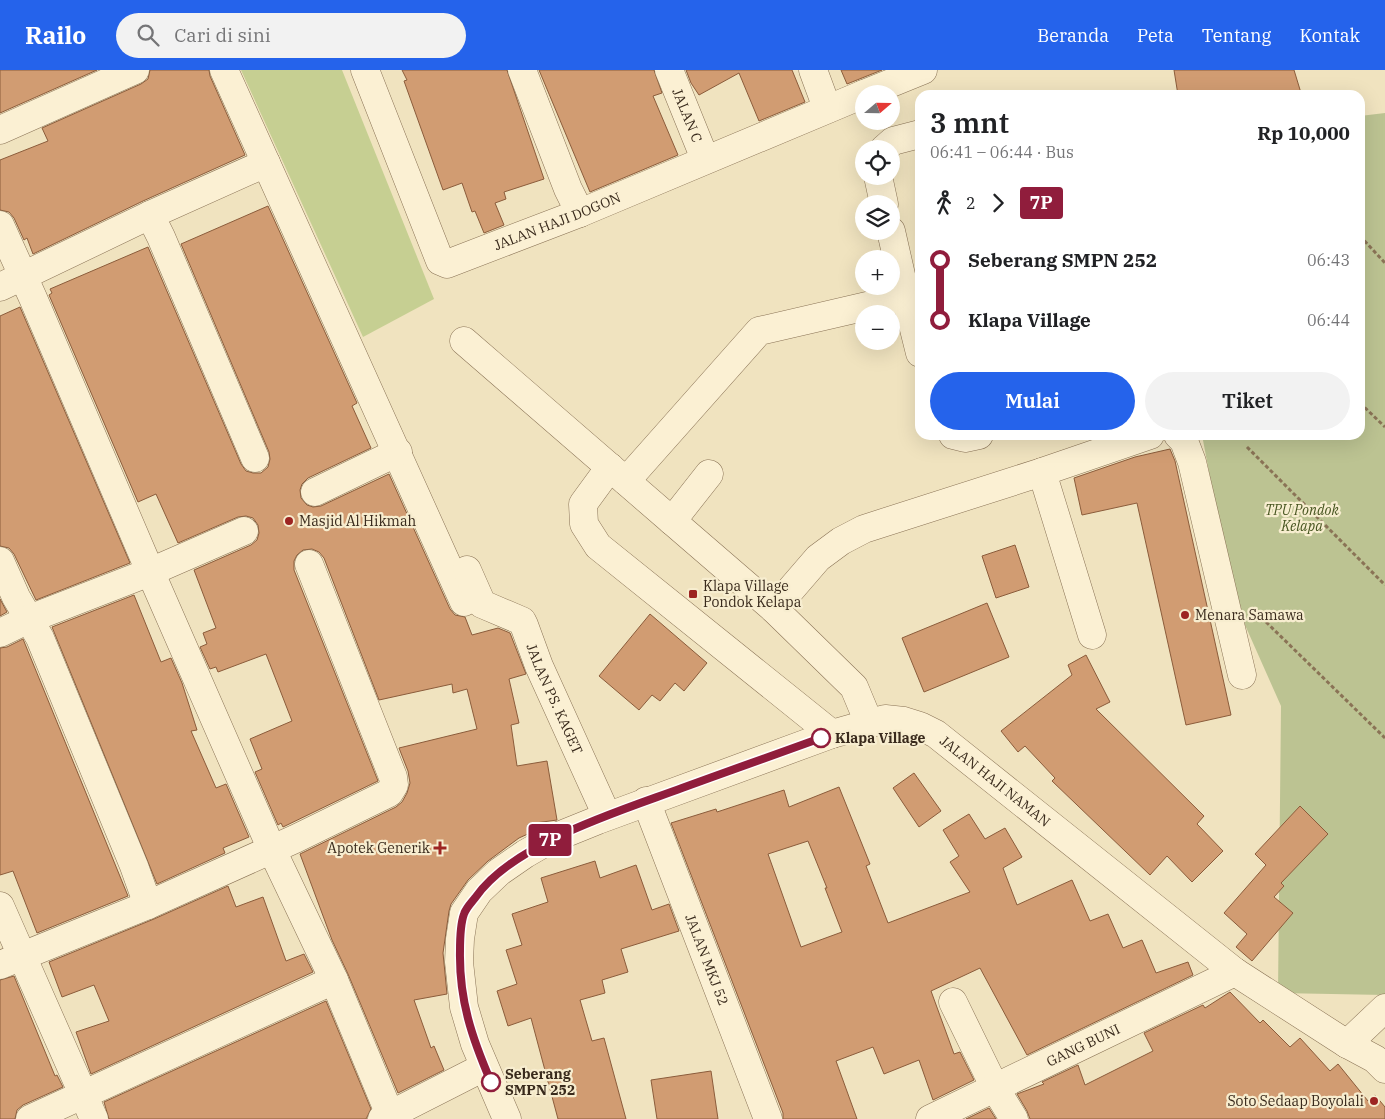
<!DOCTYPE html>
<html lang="id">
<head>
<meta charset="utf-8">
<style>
	:root { --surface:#fff; --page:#f2f2f2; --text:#202124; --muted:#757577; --accent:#2563eb }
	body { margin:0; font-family:"IBM Plex Serif",serif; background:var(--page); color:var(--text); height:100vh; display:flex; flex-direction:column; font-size:19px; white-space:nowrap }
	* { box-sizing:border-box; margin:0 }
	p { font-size:16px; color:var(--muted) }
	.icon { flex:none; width:28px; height:28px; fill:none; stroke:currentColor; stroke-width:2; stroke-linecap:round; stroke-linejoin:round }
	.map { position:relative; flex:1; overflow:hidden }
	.sheet { position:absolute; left:915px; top:20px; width:450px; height:350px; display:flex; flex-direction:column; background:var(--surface); border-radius:15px; box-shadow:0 5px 20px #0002 }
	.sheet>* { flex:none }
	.badge { padding:0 10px; border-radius:4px; font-size:18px; line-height:32px }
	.needle { width:32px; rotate:70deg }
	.controls { position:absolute; left:855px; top:15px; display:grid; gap:10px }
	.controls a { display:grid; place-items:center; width:45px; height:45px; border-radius:50%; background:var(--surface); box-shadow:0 5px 20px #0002; font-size:25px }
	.map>.badge { position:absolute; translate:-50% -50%; box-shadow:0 0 0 2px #fff }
	.legs { display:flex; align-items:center; gap:8px; height:55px; padding:0 15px; font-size:16px }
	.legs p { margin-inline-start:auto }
	.overview { display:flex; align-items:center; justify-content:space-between; height:85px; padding:0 15px }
	h1 { font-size:28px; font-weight:600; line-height:38px }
	.button { display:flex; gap:10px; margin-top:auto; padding:10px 15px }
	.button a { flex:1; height:58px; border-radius:30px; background:var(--accent); color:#fff; font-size:20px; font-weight:600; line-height:58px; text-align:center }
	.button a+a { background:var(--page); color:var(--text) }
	ul { padding:0 15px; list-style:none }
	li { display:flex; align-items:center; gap:18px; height:60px; font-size:19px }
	li i { display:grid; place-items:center; width:8px; height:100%; margin:0 6px; background:currentColor }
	li i::after { content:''; width:12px; height:12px; margin:-6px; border:4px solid; border-radius:50%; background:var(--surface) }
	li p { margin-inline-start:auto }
	li:first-child i { background:linear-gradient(#0000 50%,currentColor 0) }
	li:last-child i { background:linear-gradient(currentColor 50%,#0000 0) }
	header { display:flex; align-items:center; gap:30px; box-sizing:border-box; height:70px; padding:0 25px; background:var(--accent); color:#fff }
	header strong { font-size:24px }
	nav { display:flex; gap:28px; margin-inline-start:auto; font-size:18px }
	.search { width:350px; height:45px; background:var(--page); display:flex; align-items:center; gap:12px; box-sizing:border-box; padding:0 18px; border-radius:28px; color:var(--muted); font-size:19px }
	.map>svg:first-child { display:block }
</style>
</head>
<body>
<header>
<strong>Railo</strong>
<div class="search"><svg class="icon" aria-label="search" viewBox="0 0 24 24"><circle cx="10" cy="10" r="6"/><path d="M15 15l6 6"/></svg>Cari di sini</div>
<nav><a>Beranda</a><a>Peta</a><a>Tentang</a><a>Kontak</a></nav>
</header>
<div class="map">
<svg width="1385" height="1049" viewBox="0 0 1385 1049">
	<rect width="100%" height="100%" fill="#f0e3bf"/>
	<polygon fill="#c6cf92" points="241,0 342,0 434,229 363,267"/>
	<polygon fill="#bcc392" points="1385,43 1385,925 1278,923 1281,636 1233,528 1202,365 1360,365 1360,46"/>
	<g fill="#d19c72" stroke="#8b5c3b" fill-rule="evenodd">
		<polygon points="0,0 97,0 0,43"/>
		<polygon points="150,0 209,0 210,6 245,85 143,131 33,184 27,168 24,170 14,148 9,142 0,140 0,90 48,71 42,58 141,14 148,9"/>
		<polygon points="402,0 507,0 544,109 504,122 506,129 495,133 504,155 484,163 475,141 472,142 462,113 443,120 404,11 407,10"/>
		<polygon points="539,0 654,0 662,23 653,26 678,85 590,122"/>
		<polygon points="686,0 792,0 805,32 759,51 739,3 699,25 691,13"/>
		<polygon points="841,0 882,0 847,14"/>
		<polygon points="1174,0 1294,0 1301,23 1284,25 1178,25"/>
		<polygon points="268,136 357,333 352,336 371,378 308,408 302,414 300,420 301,428 307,435 313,437 321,436 389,404 450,539 455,545 465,547 472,565 498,558 510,563 526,604 509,609 519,653 511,655 517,696 547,691 557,750 528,754 530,763 519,768 488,791 468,810 451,834 449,841 443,883 447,924 414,930 431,978 434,976 444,1000 398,1023 348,904 332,870 300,784 396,737 402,732 407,723 410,713 408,701 399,678 477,659 467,619 453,623 452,614 379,630 324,488 319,482 312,479 303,480 297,485 294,491 294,500 378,711 283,757 281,753 278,755 255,702 262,699 250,669 292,651 266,584 218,602 216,597 210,599 200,577 207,574 203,563 216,558 194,500 251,475 257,470 259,463 258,455 253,448 246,446 238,447 178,473 156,424 138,432 49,225 52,223 50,219 148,177 241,394 246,401 253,403 261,403 268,397 270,389 269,382 181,174"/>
		<polygon points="20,237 130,493 36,530 14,484 9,478 0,476 0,246"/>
		<polygon points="1170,379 1175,391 1231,645 1186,655 1137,433 1082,445 1074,408 1135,387"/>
		<polygon points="1015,475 1029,517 996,528 982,486"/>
		<polygon points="134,525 161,592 171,588 182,613 197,660 191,661 216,718 226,714 249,767 223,778 225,783 157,814 52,557"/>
		<polygon points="0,529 7,542 0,546"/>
		<polygon points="987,533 1009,587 924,622 902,568"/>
		<polygon points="650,544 707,593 684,621 675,613 660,631 652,625 639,640 599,606"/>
		<polygon points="23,569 128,826 37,863 13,801 0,805 0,578 7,577"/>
		<polygon points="1086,585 1110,632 1096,639 1204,746 1197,754 1223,781 1192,812 1167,786 1150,805 1052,711 1055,708 1025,676 1018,682 1001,661 1072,605 1068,595"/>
		<polygon points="914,703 941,741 919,757 893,718"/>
		<path d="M839,717l31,77 -4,2 22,57 82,-31 -20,-30 9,-6 -16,-26 26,-16 16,25 20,-11 17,29 -19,11 14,37 55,-25 18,41 18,-7 15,34 19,-8 14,33 32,-11 5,13 -166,80 -47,-87 -49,23 23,63 6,-2 14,28 -41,20 -14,-40 -35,14 -11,-27 -37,14 21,58h-74v-6l-112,-290 45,-14 1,3 67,-22 5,17zM808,771l19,47h-2l17,44 -41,15 -33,-93z"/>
		<polygon points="1300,736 1328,764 1281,813 1284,816 1274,827 1293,843 1252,891 1236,877 1247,864 1224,843 1266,795 1255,784"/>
		<polygon points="595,791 600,808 636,795 652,840 669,834 679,861 621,879 628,902 602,910 605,923 580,930 592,971 604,968 626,1049 558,1049 531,948 508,956 497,921 517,914 506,880 522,875 512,844 548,832 541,808"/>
		<polygon points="228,816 236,837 263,827 286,891 304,884 313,902 91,1004 76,962 109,951 94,915 62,927 49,892 154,849"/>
		<polygon points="14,906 55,1006 57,1005 63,1017 23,1035 17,1040 15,1049 0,1049 0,910"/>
		<polygon points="1230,922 1260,953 1263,950 1290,977 1300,968 1330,1001 1338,994 1368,1031 1375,1025 1385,1037 1385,1049 1030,1049 1027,1041 1017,1024 1044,1014 1042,1012 1078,995 1085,1015 1153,981 1144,963 1203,935 1205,938"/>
		<polygon points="326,931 371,1039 366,1049 109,1049 104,1032"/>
		<polygon points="711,1001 718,1049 657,1049 651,1010"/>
		<polygon points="989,1038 996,1049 966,1049"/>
	</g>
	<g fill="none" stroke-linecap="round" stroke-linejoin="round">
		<defs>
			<g id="minor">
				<polyline points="224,0 464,532"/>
				<path id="s1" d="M365,0l75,191 7,3 133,-51 284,-119"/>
				<polyline points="522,0 568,119 580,143"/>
				<path id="s2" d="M669,0l36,89"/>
				<polyline points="813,0 827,38"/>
				<polyline points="864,24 923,0"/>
				<polyline points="0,60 135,0"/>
				<polyline points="884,79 893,71 920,64"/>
				<polyline points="878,106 884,134"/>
				<polyline points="150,145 161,167 255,388"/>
				<polyline points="0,155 33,228 146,492 272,780 334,910 390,1045"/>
				<polyline points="0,217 150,145 266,93"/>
				<polyline points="906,227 920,283"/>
				<polyline points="464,271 672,451"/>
				<polyline points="953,365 965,368 979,365"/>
				<polyline points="1178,365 1184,371 1192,392 1242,605"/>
				<polyline points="610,397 583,434 584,454 598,476 832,664"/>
				<polyline points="1042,402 1150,365"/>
				<polyline points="709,404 672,451 774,539 854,617 869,653"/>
				<polyline points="626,411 759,261 906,227 891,161"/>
				<polyline points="315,422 398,382"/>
				<polyline points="0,491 16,527 40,568 134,796 148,835"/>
				<path id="s3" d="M467,500l15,34 40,17 2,4 15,41 68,150"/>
				<polyline points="774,539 818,488 841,471 864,459 1042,402 1092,565"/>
				<polyline points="0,563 29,549 150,502 244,461"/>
				<path id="s4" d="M646,731l122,318"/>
				<polyline points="0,836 94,1049"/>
				<polyline points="0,895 148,835 295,769 389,723 394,715 393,707 309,494"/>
				<polyline points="953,932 995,1018 1014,1049"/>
				<polyline points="1347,974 1385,938"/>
				<polyline points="30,1049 334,910"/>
				<polyline points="382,1049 484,997"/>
				<path id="s5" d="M507,1049l-32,-75 -11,-37 -5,-45 1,-23 4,-26 15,-22 20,-19 26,-18 26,-15 47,-19 234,-86 53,-15 19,2 16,5 16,8 299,238 112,72 28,15 10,10"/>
				<path id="s6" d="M930,1049l305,-147"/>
			</g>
		</defs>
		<use href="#minor" stroke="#8a7356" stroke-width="29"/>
		<g stroke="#8a7356" stroke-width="3" stroke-dasharray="4 2.5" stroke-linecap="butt">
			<polyline points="1360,166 1385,193"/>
			<polyline points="1360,333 1385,357"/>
			<polyline points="1247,377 1385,515"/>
			<polyline points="1266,552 1385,668"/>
		</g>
		<use href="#minor" stroke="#fbf0d3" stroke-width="28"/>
	</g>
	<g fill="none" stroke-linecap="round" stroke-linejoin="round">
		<defs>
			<path id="line-1" d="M491,1012c-19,-44 -32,-82 -31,-131 0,-12 0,-26 4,-37 2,-6 7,-11 11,-16 38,-55 145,-87 207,-110 46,-17 92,-33 139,-50"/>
		</defs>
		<use href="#line-1" stroke="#fff" stroke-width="11"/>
		<use href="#line-1" stroke="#901d3c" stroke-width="8"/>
	</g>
	<g fill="#9d2522" stroke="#f7edcf" stroke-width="2">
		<circle cx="289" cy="451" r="5"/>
		<rect x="688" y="519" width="10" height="10" rx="2.5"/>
		<circle cx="1185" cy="545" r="5"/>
		<path d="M437.5 770.5h5v5h5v5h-5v5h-5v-5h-5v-5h5z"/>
		<circle cx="1374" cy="1031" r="5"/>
	</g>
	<g fill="#fff" stroke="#901d3c" stroke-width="2.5">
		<circle cx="821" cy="668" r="9"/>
		<circle cx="491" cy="1012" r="9"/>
	</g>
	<g text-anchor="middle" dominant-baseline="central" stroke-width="4.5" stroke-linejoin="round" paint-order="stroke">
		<g font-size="14" fill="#392a1c" stroke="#f7edcf">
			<text stroke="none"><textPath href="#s2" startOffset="49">JALAN C</textPath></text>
			<text stroke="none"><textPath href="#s1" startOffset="331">JALAN HAJI DOGON</textPath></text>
			<text stroke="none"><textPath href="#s3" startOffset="165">JALAN PS. KAGET</textPath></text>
			<text stroke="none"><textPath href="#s5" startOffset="815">JALAN HAJI NAMAN</textPath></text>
			<text stroke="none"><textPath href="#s4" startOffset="170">JALAN MKJ 52</textPath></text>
			<text stroke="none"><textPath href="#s6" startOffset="170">GANG BUNI</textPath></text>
		</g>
		<g font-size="14" font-style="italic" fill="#485621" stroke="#f7edcf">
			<text x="1302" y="440">TPU Pondok<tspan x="1302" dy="16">Kelapa</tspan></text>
		</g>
		<g font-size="14" fill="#392a1c" stroke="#f7edcf" text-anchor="start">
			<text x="299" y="451">Masjid Al Hikmah</text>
			<text x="703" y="516">Klapa Village<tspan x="703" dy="16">Pondok Kelapa</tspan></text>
			<text x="1195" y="545">Menara Samawa</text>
			<text x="430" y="778" text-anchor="end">Apotek Generik</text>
			<text x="1364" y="1031" text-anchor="end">Soto Sedaap Boyolali</text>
		</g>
		<g font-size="14" font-weight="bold" fill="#392a1c" stroke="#f7edcf" text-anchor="start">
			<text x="835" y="668">Klapa Village</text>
			<text x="505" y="1004">Seberang<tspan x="505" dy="16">SMPN 252</tspan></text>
		</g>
	</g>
</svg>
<div class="controls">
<a><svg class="needle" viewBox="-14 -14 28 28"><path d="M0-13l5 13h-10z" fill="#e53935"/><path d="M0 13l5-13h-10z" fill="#757577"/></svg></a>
<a><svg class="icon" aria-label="locate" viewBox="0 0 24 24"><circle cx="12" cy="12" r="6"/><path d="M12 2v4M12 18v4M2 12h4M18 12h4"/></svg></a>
<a><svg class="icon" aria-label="layers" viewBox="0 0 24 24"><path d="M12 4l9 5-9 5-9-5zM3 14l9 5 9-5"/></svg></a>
<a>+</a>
<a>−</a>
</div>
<b class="badge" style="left:550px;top:770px;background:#901d3c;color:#fff">7P</b>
<section class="sheet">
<div class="overview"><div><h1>3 mnt</h1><p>06:41 – 06:44 · Bus</p></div><b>Rp 10,000</b></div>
<div class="legs"><svg class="icon" aria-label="walk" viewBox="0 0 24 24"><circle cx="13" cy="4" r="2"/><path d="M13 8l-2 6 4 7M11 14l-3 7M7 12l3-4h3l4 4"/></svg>2<svg class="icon" aria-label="forward" viewBox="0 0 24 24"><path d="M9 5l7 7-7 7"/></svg><b class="badge" style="background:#901d3c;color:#fff">7P</b></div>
<ul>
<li><i style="color:#901d3c"></i><b>Seberang SMPN 252</b><p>06:43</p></li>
<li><i style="color:#901d3c"></i><b>Klapa Village</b><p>06:44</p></li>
</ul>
<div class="button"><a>Mulai</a><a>Tiket</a></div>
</section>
</div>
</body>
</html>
